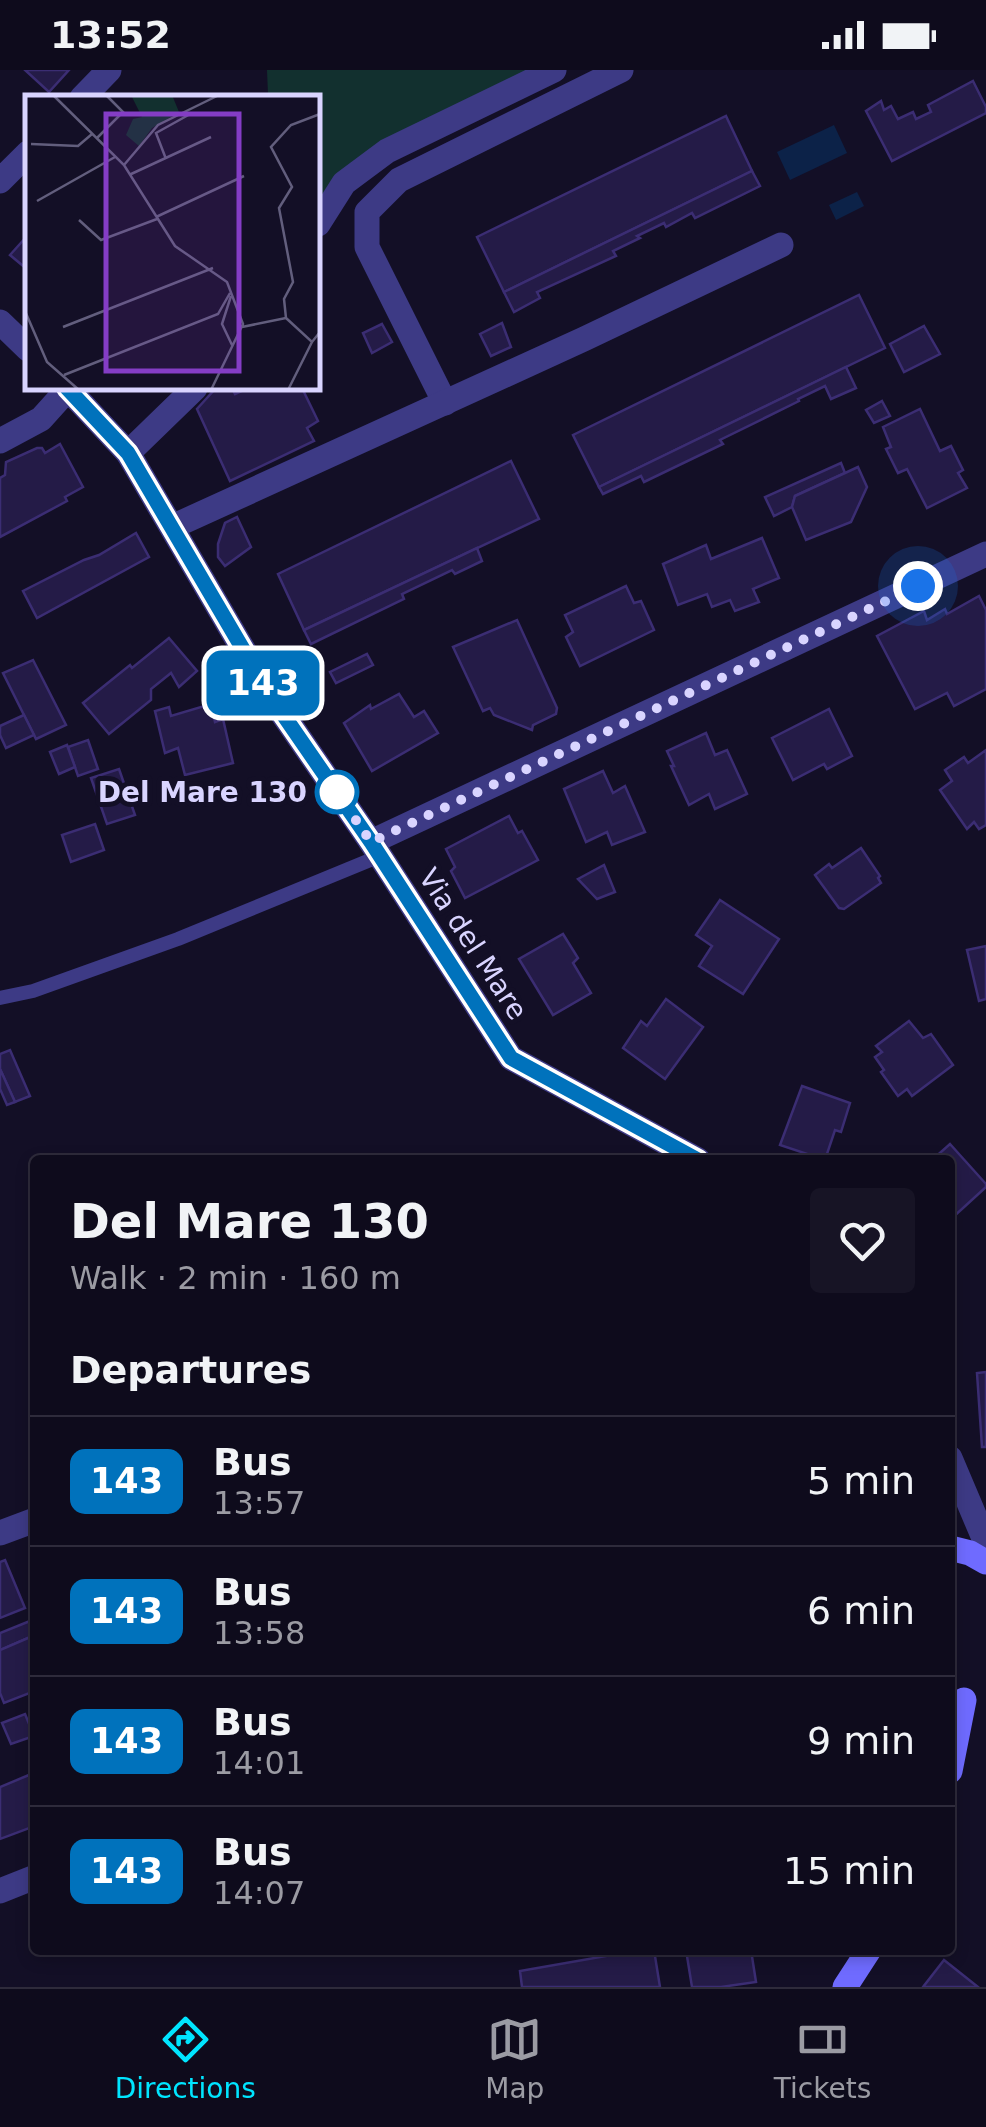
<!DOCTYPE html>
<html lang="en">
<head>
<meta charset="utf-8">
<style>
	:root { --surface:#0e0b1c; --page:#171425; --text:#f1f3f6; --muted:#9b9ba3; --line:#2e2b3b; --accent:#00e5ff }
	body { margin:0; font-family:"DejaVu Sans",sans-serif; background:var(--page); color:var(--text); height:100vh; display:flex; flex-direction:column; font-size:38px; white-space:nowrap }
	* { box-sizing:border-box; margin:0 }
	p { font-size:32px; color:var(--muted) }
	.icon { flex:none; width:55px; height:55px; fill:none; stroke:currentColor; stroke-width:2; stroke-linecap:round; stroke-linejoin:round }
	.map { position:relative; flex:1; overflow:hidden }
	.details { position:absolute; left:30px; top:1085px; width:925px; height:800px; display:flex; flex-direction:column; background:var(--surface); border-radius:10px; box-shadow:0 5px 15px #0003,0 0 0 2px var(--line) }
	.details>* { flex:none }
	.badge { padding:0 20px; border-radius:15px; font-size:35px; line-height:65px }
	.you { position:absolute; width:50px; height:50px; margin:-25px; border:8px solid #fff; border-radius:50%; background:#1a73e8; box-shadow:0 0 0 15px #1a73e833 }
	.map>.badge { position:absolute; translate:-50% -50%; box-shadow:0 0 0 5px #fff }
	h2 { padding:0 40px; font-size:38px; line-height:90px }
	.round { display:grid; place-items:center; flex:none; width:105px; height:105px; border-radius:10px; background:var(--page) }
	.head { display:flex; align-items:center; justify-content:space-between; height:170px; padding:0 40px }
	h1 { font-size:48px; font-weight:800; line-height:75px }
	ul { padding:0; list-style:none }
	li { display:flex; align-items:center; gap:30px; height:130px; padding:0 40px; border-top:2px solid var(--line) }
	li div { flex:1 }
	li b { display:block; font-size:38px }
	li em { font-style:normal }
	li .badge { min-width:110px; font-weight:700; text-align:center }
	.status { display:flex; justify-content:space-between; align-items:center; height:70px; padding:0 50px; background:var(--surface); direction:ltr }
	.status svg { height:28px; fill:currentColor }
	.tab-bar { display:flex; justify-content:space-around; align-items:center; height:140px; border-top:2px solid var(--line); background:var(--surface); font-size:28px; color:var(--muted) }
	.tab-bar a { display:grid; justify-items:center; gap:5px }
	.tab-bar .current { color:var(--accent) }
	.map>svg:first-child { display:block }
</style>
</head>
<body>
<div class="status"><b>13:52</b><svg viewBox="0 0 49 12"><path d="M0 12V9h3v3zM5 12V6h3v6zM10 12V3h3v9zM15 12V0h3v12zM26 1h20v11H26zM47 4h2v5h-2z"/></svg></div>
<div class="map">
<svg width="986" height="1917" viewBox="0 0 986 1917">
	<rect width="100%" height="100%" fill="#130f26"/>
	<polygon fill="#12302f" points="267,0 537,0 323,123 318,131 318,28 265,28 268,24"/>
	<g fill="#0c2248">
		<polygon points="834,55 847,83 790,110 777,82"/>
		<polygon points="857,122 864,136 836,150 829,135"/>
	</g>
	<g fill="#241b47" stroke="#3b2d73" stroke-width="2.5">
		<polygon points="25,0 69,0 49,22"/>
		<polygon points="973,11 986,37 986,43 892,91 866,41 881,31 884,40 891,36 898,49 913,42 916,49 931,42 928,35"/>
		<polygon points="726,46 752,101 504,222 477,167"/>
		<polygon points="752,101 760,116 695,148 692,143 666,157 664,153 637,166 640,168 613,181 616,186 537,222 540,228 514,242 504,222"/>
		<polygon points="28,165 28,200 10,185"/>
		<polygon points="859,225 885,278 599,417 573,365"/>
		<polygon points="502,253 511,277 491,286 480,264"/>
		<polygon points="382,254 392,272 372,283 363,263"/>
		<polygon points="924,256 940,284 904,302 890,274"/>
		<polygon points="846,297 856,318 831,329 825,316 798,329 799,331 720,370 723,374 644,412 641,406 603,424 599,417"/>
		<polygon points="216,318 232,318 235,324 248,318 302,318 318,351 307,358 314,371 230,411 197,339"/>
		<polygon points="882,331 890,346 874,353 866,340"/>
		<polygon points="920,339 940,381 951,376 963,400 958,403 967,418 927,438 907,399 898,403 886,379 891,377 883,357"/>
		<polygon points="60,374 83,417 65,427 67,431 0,467 0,408 5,405 6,392 37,378 42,378 45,383"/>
		<polygon points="511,391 539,449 304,560 278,504"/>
		<polygon points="841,393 845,403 795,426 792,437 774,446 765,427"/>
		<polygon points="858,397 867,417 851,452 806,470 792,437 795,426"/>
		<polygon points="237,447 251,477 225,496 218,487 218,474 225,453"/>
		<polygon points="136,463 149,487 37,548 23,521 84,490 99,485"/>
		<polygon points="762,468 779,508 753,519 759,532 735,541 730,530 712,537 707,524 678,535 663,494 706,475 711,489"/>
		<polygon points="477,478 482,491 455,504 452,500 402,524 404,529 311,574 304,560"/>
		<polygon points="626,516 634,533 641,531 654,560 580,596 566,567 573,562 565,545"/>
		<polygon points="979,526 986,540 986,619 954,636 947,623 915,639 877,566 924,541 927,550 945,539 947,544"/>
		<polygon points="517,550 557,638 556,644 533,655 532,660 494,645 490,638 483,641 453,577"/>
		<polygon points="169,568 197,601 179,617 171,603 151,619 151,630 109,664 83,633 130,595 132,598"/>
		<polygon points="367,584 373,595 336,613 330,602"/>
		<polygon points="33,590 66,655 36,669 3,603"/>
		<polygon points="399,624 414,647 424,641 438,663 372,701 344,653 370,635 371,639"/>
		<polygon points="211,634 215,652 223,649 233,693 185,705 178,678 165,683 155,641 169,637 171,646"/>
		<polygon points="829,639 852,686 827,699 824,694 793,710 772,668"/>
		<polygon points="24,645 34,665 6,678 0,665 0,656"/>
		<polygon points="706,663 715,685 727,680 747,724 715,739 709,724 689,735 671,696 674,696 667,681"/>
		<polygon points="88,670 98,699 78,706 68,677"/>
		<polygon points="67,675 75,697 59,704 50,682"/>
		<polygon points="986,680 986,755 979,759 974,752 967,759 940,720 952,711 945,700 964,687 968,693"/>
		<polygon points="119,699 135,745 107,754 91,708"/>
		<polygon points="603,701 613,723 625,716 645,762 612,775 607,762 586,772 564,719"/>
		<polygon points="509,746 518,763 522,761 538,790 465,828 451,801 455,797 446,779"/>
		<polygon points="95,754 104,780 71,792 62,765"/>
		<polygon points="861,778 880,806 878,808 881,813 844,839 839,838 815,805 829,794 832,798"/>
		<polygon points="604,795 615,822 597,829 578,809"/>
		<polygon points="720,830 779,869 743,924 699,896 712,876 696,865"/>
		<polygon points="563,864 578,888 573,893 591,923 553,945 519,889"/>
		<polygon points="986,876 986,929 979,931 967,880"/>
		<polygon points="666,929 703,957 665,1009 623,978 641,951 647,956"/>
		<polygon points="909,951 923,968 931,964 953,995 912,1026 907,1019 898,1026 881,1002 884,1000 875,987 882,982 876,976"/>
		<polygon points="10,980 30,1026 15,1032 0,999 0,984"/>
		<polygon points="0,999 15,1032 7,1035 0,1019"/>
		<polygon points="802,1016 850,1033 841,1062 835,1060 825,1090 780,1075"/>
		<polygon points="950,1074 986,1114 986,1117 950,1150 950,1090 932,1090"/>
		<polygon points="986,1302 986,1377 982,1377 977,1303"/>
		<polygon points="5,1490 25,1538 0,1548 0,1492"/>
		<polygon points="30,1551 35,1565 0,1580 0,1563"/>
		<polygon points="35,1565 35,1621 4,1633 0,1623 0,1580"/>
		<polygon points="25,1644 34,1666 11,1674 2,1653"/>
		<polygon points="29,1705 35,1720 35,1756 0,1769 0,1717"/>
		<polygon points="640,1880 654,1880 660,1917 522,1917 520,1901"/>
		<polygon points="686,1880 751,1880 756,1912 721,1917 692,1917"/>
		<polygon points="944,1890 978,1917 923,1917"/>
	</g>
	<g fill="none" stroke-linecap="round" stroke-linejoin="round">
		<polyline stroke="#3d3a85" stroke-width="14" points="0,928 33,921 178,869 380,786"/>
		<g stroke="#3d3a85" stroke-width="25">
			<polyline points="82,28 109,0"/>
			<polyline points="0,111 28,83"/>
			<polyline points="318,154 344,113 387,81 554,0"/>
			<polyline points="0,252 28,279"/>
			<polyline points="67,318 128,383 271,627 371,772 511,988 698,1090"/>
			<polyline points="445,333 367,177 367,142 399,110 621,0"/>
			<polyline points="0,371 41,349 68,319"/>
			<polyline points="128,383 195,318"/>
			<polyline points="172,457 584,269 781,175"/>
			<polyline points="371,772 986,484"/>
			<polyline points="950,1388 986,1473"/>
			<polyline points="0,1463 35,1450"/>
			<polyline points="0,1821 35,1807"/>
		</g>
		<g stroke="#6f6bff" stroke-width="25">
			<polyline points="950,1478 970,1483 986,1492"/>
			<polyline points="950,1701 964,1630"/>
			<polyline points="845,1917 869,1880"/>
		</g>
	</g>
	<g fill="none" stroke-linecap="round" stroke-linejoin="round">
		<defs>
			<polyline id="line" points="67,318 128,383 271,627 371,772 511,988 698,1090"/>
		</defs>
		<use href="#line" stroke="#fff" stroke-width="22"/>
		<use href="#line" stroke="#0072bc" stroke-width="15"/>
		<polyline stroke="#d9d4ff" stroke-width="10" stroke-dasharray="0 18" points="337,722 331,714 371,772 918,516"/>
	</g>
	<circle fill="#fff" stroke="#0072bc" stroke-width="5" cx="337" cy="722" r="20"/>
	<g text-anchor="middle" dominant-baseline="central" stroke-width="10" stroke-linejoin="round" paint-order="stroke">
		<g font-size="28" font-weight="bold" fill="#d9d4ff" stroke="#130f26" text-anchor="end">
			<text x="307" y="722">Del Mare 130</text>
		</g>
		<g font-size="28" fill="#d9d4ff" stroke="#130f26">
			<text transform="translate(473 874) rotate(57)">Via del Mare</text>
		</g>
	</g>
	<g transform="translate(25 25)">
		<rect width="295" height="295" fill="#130f26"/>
		<path d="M106,0h41l7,17 -27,16 -13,18 -13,-11 7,-16 9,-2z" fill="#12302f"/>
		<path fill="none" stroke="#625e7d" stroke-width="2.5" d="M28,0l71,70 51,81 52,36 16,42 -32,66M72,43l26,-26 -16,-16M6,49l47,2 14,-12M141,64l-10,-26 36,-20M99,70l34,-40 61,-30M104,80l82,-38M12,106l78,-44M131,122l88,-41M54,125l22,20 56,-21M206,201l-9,28 10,21M0,216l22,51 32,28M261,223l26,24 8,-10M38,232l150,-59M217,232l44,-9 -2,-19 9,-17 -14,-74 13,-21 -21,-40 20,-22 29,-11M39,280l154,-61 12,-21M263,295l24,-48"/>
		<path fill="#843dc5" fill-opacity="0.15" stroke="#843dc5" stroke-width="5" d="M81,19h133v257h-133z"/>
		<rect width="295" height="295" fill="none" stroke="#d9d4ff" stroke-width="5"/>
	</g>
</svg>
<div class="you" style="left:918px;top:516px"></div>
<b class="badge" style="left:263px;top:613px;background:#0072bc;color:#fff">143</b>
<section class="details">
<div class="head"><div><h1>Del Mare 130</h1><p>Walk · 2 min · 160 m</p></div><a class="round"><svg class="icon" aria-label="heart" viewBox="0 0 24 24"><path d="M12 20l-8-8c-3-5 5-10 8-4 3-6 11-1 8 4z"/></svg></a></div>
<h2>Departures</h2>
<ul>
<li><span class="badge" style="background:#0072bc;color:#fff">143</span><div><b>Bus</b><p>13:57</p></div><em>5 min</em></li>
<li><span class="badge" style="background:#0072bc;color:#fff">143</span><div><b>Bus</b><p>13:58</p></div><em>6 min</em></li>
<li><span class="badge" style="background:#0072bc;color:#fff">143</span><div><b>Bus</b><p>14:01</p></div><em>9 min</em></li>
<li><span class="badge" style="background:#0072bc;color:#fff">143</span><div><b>Bus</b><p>14:07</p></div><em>15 min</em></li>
</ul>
</section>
</div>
<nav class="tab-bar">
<a class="current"><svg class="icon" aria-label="directions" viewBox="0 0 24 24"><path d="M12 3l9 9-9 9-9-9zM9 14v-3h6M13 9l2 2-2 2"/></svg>Directions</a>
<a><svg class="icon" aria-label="map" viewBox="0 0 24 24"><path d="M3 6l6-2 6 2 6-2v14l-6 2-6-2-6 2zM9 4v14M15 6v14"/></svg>Map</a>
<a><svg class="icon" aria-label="tickets" viewBox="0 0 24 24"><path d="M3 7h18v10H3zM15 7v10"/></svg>Tickets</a>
</nav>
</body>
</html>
